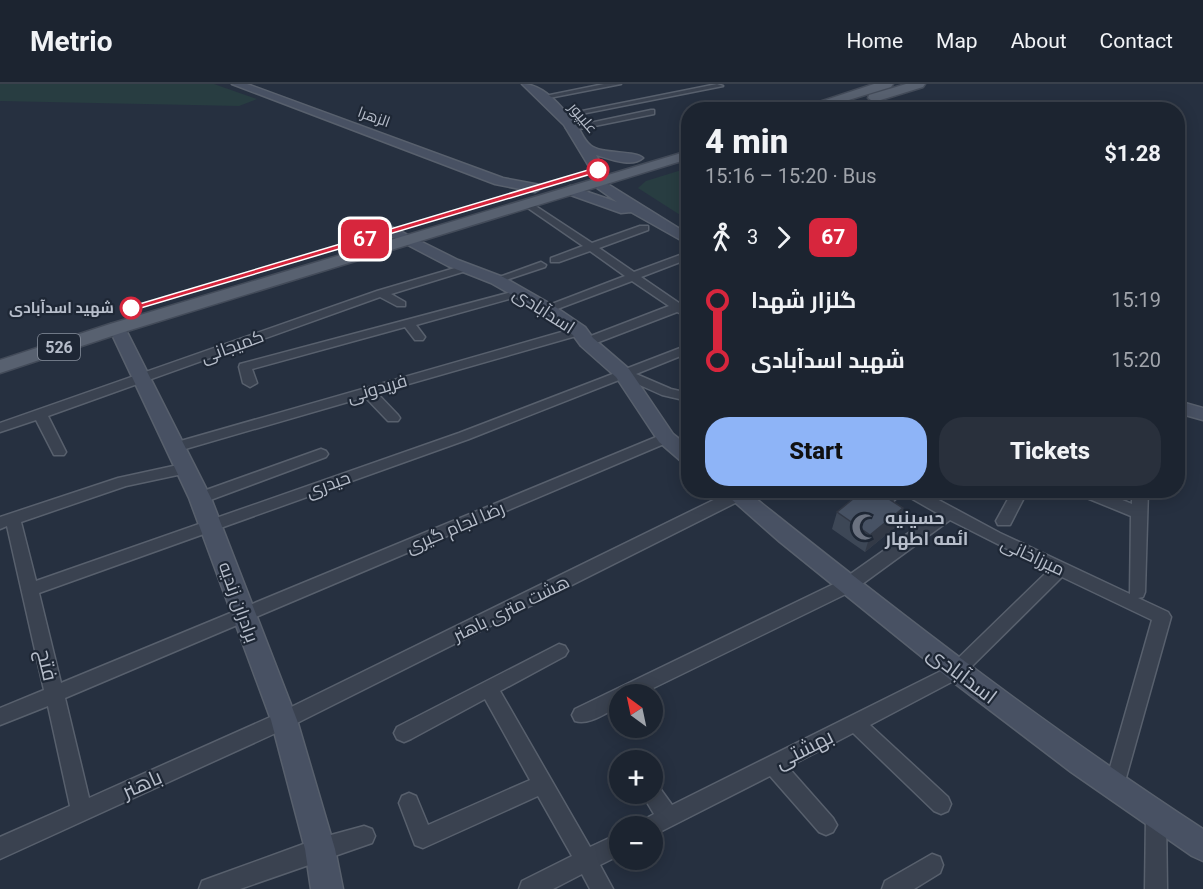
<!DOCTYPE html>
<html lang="en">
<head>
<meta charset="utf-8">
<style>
	:root { --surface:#1c2430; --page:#29303c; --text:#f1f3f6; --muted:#a0a4ab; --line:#3a414c; --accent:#8eb4f7 }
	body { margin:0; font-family:Roboto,Cairo,sans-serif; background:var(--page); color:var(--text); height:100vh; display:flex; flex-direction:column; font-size:22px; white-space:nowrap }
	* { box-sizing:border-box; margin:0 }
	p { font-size:20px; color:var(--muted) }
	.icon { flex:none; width:33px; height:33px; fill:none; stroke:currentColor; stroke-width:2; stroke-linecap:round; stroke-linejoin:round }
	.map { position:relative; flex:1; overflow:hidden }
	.panel { position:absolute; left:681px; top:18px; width:504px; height:396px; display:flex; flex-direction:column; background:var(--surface); border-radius:24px; box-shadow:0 3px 15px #0003,0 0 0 2px var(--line) }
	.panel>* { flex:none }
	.badge { padding:0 12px; border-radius:9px; font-size:21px; line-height:39px }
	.needle { width:39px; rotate:327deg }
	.controls { position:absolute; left:609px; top:600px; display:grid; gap:12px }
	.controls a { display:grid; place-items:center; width:54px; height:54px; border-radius:50%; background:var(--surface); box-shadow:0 3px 15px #0003,0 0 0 2px var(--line); font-size:30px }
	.map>.badge { position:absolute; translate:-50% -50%; box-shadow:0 0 0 3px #fff }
	.legs { display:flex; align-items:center; gap:9px; height:66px; padding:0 24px; font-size:20px }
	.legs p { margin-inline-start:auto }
	.headline { display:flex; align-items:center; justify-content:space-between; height:102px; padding:0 24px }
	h1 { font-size:33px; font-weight:800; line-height:45px }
	.primary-button { display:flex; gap:12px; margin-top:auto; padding:12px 24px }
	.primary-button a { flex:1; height:69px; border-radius:24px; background:var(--accent); color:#111; font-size:24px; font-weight:800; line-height:69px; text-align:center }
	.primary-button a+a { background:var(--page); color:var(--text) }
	ul { padding:0 24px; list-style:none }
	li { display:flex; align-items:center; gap:21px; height:60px; font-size:22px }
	li i { display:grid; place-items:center; width:9px; height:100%; margin:0 8px; background:currentColor }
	li i::after { content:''; width:15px; height:15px; margin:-8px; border:4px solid; border-radius:50%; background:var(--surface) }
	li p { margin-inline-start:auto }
	li:first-child i { background:linear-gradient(#0000 50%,currentColor 0) }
	li:last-child i { background:linear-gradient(currentColor 50%,#0000 0) }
	header { display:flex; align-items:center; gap:36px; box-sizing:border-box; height:84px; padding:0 30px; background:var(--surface); border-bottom:2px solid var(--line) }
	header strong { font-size:28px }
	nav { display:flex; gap:33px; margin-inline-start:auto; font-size:21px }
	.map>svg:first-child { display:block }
</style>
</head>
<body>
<header>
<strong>Metrio</strong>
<nav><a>Home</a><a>Map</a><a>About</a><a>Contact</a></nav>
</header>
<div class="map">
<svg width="1203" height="805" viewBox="0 0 1203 805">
	<rect width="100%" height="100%" fill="#263040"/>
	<g fill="#283d41">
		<polygon points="0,0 214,0 257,15 239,22 0,17"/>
		<polygon points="688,84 688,136 638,104 646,97"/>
	</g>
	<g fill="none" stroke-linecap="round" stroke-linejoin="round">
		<defs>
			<g id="street">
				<polygon points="604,0 621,0 544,15 540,13"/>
				<polygon points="717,0 723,2 561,34 557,32"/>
				<polygon points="651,26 654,26 654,30 570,47 566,44"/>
				<polygon points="528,117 592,159 640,142 648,142 648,146 599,164 634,188 688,168 688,175 641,193 679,219 688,217 688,233 677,228 591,261 583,261 581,258 583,255 669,222 632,197 552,227 544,227 544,223 625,192 590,167 559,178 551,178 551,174 583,162 525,122 523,120"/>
				<polygon points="541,178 546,181 545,183 497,199 491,196"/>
				<polygon points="465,181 469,182 469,186 391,210 405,218 405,222 397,222 380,213 48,332 66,368 64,371 54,371 36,336 0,348 0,339 377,207"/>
				<polygon points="519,206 523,207 523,211 416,241 425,253 423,256 415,256 405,243 252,285 257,299 250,303 243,299 239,283 240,280"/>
				<polygon points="579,243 583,244 583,250 377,309 398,331 400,334 398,337 388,337 365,313 175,368 168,363 170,360"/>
				<polygon points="688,261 688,269 636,290 671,305 688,309 688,317 662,311 624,294 469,355 39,509 61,599 661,351 671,351 673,354 671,357 65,614 89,714 277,630 734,406 755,406 753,410 291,642 0,775 0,753 70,722 48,622 0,641 0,624 44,606 7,442 0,445 0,433 118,394 187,379 194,384 187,389 126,402 21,438 36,497 459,349"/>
				<polygon points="321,365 326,367 328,370 326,373 205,418 195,418 192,414 195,410"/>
				<path d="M886,406h34l80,43 130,61 1,-78 -54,-22 -2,-4h23l34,14v-14h16l-3,102 -2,5 -5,1 30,14 3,5 -49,175 -7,2 -7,-2 -3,-7 47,-165 -90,-43 -101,100 -91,48 78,72 3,7 -3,7 -7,3 -7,-3 -81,-78 -65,34 45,51 4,7 -4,7 -7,3 -7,-3 -49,-56 -118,60v-10h-11l4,-7 9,-5 -12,-20h10v-9l7,2 13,18 277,-138 100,-97 -99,-50 -96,70 -213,104h-21v12c-13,6 -31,20 -45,15l-3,-6 3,-6 267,-129 95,-67 -35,-20 -20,19h-10l-3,-4z"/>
				<polygon points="1013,406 1028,406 1010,441 998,441 996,437"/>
				<polygon points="559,560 565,562 568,567 565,572 500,607 590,763 620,749 620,771 600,781 613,805 590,805 582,790 553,805 519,805 522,797 572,772 538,712 423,764 415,761 399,719 402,712 409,709 416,712 428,741 530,696 485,615 411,655 404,658 397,655 394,649 397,643"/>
				<polygon points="1156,721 1163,724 1166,731 1167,805 1145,805 1146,731 1149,724"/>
				<polygon points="364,742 372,745 375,752 372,759 240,805 199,805 202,797 210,794 320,754"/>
				<polygon points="932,770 940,773 943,781 940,789 914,805 882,805 885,797"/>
			</g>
			<g id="secondary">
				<polygon points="232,0 247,0 503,94 540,101 542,104 535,108 495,100"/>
				<path d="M522,0c24,0 43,27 57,45 3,5 6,12 11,16 11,10 45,5 53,13 -11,10 -33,1 -47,-3l8,15 -1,3h-10l-29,-48z"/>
				<polygon points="598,94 688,150 688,160 631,128 621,129 565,109 563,106 570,102 617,118 593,101 591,98"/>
				<polygon points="392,143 458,176 503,193 554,222 585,243 593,254 629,285 673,350 688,362 688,379 681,377 659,358 616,293 581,262 573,251 542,228 491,199 448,182 387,150 385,147 387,144"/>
				<polygon points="117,239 123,240 125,244 211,414 297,636 335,765 343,805 311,805 305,765 271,636 189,414 109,244 111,240"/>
				<polygon points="1178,317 1203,324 1203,336 1178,329"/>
				<path d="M721,406h24c149,119 298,235 458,339v32l-11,-5 -121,-84 -118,-90 -173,-140z"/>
			</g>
			<g id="primary">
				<polygon points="874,0 893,0 891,3 816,26 795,26"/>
				<polygon points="906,0 925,0 923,3 874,18 868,14 869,11"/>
				<polygon points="688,67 688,75 124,248 0,289 0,276 110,240"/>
			</g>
		</defs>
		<use href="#street" stroke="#58606d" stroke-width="3"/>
		<use href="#secondary" stroke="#58606d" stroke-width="3"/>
		<use href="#primary" stroke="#434b59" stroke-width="3"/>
		<use href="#street" fill="#3a4250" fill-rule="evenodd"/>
		<use href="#secondary" fill="#485163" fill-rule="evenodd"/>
		<use href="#primary" fill="#586170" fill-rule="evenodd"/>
	</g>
	<polygon fill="#3d4756" points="864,406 872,406 875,412 903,424 898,441 865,468 832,445 837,428"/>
	<polygon fill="#323946" points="903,424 898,441 865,468 870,451"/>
	<polygon fill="#475264" stroke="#323946" stroke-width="1.5" points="864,406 872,406 875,412 886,413 903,424 870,451 837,428"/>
	<polygon fill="#d7263d" stroke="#fff" stroke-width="1.5" points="598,83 601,87 134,226 126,224"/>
	<defs>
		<symbol id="mosque-bare" viewBox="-9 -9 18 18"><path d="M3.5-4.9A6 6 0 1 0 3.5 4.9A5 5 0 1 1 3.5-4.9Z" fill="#6b7280" stroke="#1e2735" stroke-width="2.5" paint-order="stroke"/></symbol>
	</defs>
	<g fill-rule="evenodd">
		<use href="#mosque-bare" x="846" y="424" width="38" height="38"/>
	</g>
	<g fill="#fff" stroke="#d7263d" stroke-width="3">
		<circle cx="598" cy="86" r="10"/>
		<circle cx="131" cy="224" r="10"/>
	</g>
	<g text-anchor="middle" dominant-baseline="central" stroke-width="4.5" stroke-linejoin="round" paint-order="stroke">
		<g font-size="15" fill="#b6bdca" stroke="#1e2735">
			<text transform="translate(374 33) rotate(20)">الزهرا</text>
			<text transform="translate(583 34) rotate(50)">علیپور</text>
		</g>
		<g font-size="15" font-weight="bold" fill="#b6bdca" stroke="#1e2735" text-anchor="end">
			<text x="114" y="224">شهید اسدآبادی</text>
		</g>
		<rect fill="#1e2735" stroke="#88909d" stroke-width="1.5" x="38" y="250" width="42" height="26" rx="4.5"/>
		<g font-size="16" font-weight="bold" fill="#b6bdca">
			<text x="59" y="263">526</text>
		</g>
		<g font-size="18" fill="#b6bdca" stroke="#1e2735">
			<text transform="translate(544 226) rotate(33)">اسدآبادی</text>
			<text transform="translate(232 262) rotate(-20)">کمیجانی</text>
			<text transform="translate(377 304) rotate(-16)">فریدونی</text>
			<text transform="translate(328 400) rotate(-20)">حیدری</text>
			<text transform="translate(455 443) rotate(-23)">رضا لجام گیری</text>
			<text transform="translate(1033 472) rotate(25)">میرزاخانی</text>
			<text transform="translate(239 518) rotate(70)">برادران زندیه</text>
			<text transform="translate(511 524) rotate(-26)">هشت متری باهنر</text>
		</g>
		<g font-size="18" font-weight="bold" fill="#b6bdca" stroke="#1e2735" text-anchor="start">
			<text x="885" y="433">حسینیه<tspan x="885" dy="21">ائمه اطهار</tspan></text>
		</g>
		<g font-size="21" fill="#b6bdca" stroke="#1e2735">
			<text transform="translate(47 581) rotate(77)">فتح</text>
			<text transform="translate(962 591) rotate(37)">اسدآبادی</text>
			<text transform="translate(804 665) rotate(-27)">بهشتی</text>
			<text transform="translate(142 700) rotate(-24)">باهنر</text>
		</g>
	</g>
</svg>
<div class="controls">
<a><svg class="needle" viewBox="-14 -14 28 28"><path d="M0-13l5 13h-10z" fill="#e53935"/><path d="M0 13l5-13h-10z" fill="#a0a4ab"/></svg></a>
<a>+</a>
<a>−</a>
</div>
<b class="badge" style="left:365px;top:155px;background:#d7263d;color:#fff">67</b>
<section class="panel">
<div class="headline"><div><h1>4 min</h1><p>15:16 – 15:20 · Bus</p></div><b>$1.28</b></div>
<div class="legs"><svg class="icon" aria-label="walk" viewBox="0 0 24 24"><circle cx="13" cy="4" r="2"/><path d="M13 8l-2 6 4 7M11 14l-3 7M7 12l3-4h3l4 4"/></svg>3<svg class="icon" aria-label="forward" viewBox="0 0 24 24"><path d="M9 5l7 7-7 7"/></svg><b class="badge" style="background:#d7263d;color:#fff">67</b></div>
<ul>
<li><i style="color:#d7263d"></i><b>گلزار شهدا</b><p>15:19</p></li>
<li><i style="color:#d7263d"></i><b>شهید اسدآبادی</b><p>15:20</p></li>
</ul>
<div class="primary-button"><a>Start</a><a>Tickets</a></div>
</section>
</div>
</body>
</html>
